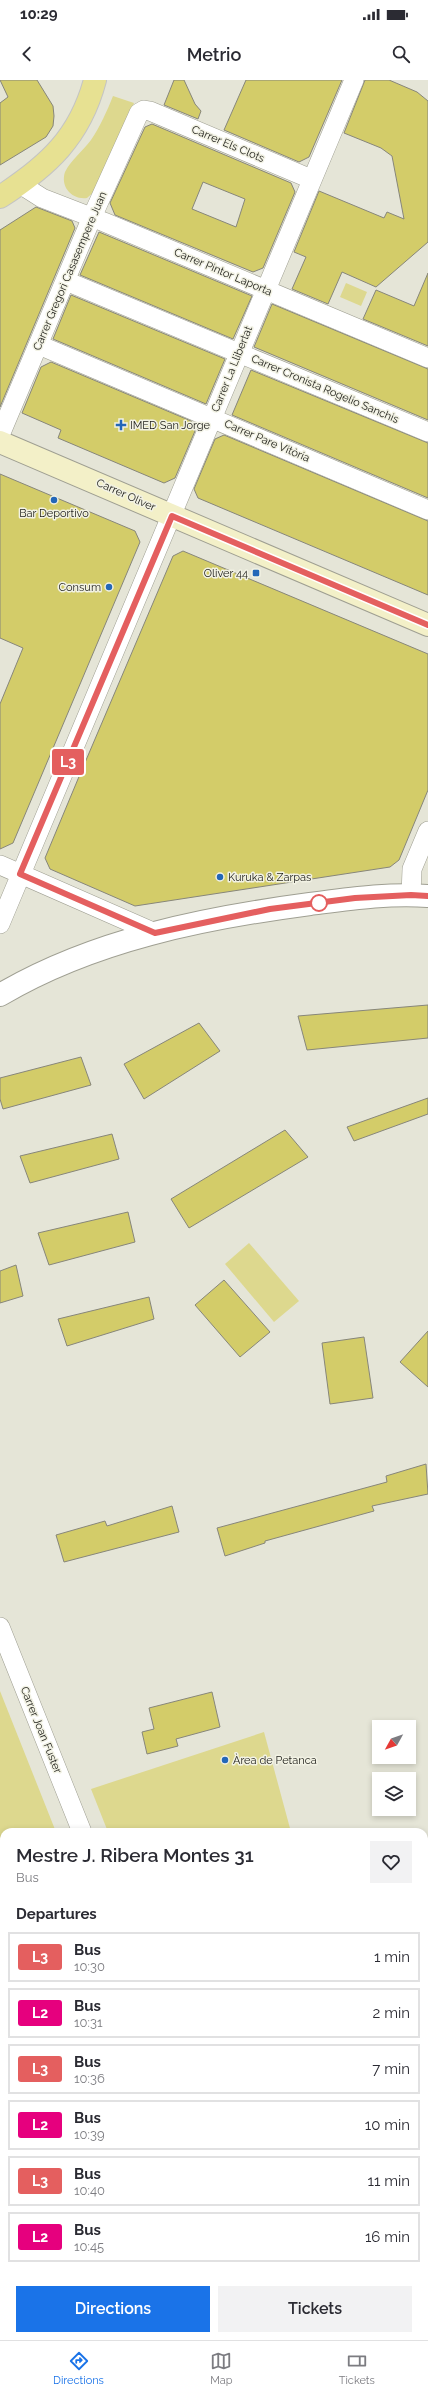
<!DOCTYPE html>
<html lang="en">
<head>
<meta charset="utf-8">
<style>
	:root { --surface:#fff; --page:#f2f2f3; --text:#2b2b33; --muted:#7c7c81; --line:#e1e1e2; --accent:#1a73e8 }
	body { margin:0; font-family:Raleway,sans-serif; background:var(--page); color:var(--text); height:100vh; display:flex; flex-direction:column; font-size:15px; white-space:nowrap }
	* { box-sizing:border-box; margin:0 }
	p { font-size:13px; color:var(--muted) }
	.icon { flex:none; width:22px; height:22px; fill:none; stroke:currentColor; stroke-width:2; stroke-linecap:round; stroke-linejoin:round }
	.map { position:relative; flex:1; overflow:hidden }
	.sheet { position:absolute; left:0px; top:1748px; width:428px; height:512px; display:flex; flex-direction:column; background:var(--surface); border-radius:12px 12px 0 0; box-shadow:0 2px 6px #0003 }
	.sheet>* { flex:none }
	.badge { padding:0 8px; border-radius:3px; font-size:14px; line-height:26px }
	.needle { width:26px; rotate:230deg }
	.buttons { position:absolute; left:372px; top:1640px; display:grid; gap:8px }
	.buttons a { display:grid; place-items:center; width:44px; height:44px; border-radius:0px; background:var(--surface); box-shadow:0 2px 6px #0003; font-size:20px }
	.map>.badge { position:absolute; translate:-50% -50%; box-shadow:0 0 0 2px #fff }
	h2 { padding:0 16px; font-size:15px; line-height:36px }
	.round { display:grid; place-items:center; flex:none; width:42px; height:42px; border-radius:0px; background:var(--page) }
	.overview { display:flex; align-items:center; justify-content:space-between; height:68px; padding:0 16px }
	h1 { font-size:19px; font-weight:600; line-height:30px }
	.button { display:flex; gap:8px; margin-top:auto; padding:8px 16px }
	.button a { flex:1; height:46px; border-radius:0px; background:var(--accent); color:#fff; font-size:16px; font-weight:600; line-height:46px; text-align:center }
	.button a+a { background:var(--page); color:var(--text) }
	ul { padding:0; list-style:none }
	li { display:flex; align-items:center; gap:12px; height:50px; margin:0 8px 6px; padding:0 8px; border:2px solid var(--line); border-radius:0px }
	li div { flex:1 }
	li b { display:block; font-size:15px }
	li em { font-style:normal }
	li .badge { min-width:44px; font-weight:700; text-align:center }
	.status { display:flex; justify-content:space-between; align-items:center; height:28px; padding:0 20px; background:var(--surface); direction:ltr }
	.status svg { height:11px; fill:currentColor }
	header { display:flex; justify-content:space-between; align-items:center; height:52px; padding:0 16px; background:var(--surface); font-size:18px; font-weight:600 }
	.dock { display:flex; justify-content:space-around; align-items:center; height:56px; border-top:1px solid var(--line); background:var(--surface); font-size:11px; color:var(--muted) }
	.dock a { display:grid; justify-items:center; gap:2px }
	.dock .on { color:var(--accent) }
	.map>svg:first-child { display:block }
</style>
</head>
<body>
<div class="status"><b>10:29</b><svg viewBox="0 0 49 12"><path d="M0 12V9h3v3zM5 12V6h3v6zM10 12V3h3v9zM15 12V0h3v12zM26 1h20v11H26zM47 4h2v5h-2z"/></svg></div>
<header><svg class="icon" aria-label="back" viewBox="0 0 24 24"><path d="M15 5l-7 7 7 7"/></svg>Metrio<svg class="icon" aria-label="search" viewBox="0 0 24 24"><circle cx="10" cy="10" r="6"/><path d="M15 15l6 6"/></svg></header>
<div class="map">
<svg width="428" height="2260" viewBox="0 0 428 2260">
	<rect width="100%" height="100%" fill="#e5e5d7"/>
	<g fill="#ddd88e">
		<path d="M113,16l21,7 -38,87 -9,8c-15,2 -27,-11 -22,-26 5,-11 18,-21 26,-32 9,-13 16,-29 22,-44z"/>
		<polygon points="346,203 367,212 361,226 340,217"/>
		<polygon points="249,1163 299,1221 274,1242 225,1184"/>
		<polygon points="0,1611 56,1752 4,1752 4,2037 0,2037"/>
		<polygon points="264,1652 291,1752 108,1752 91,1709"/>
	</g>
	<g fill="#d3cc69" stroke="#87867a" fill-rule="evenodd">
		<polygon points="0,0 37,0 53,26 54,36 53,46 46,57 0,85 0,23 8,17"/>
		<polygon points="174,0 184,0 195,24 201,31 198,39 164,25"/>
		<polygon points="246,0 342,0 309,77 299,82 224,50"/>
		<polygon points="365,0 389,0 417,12 428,21 428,162 376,207 342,192 328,224 292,209 306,177 294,172 319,111 384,138 387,132 404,139 392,76 381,68 344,53"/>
		<path d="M152,44l139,59 4,9 -32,76 -10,4 -138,-57 -5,-12 35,-76zM203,102l42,17 -9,28 -44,-18z"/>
		<polygon points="36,127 72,141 75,148 0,327 0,150"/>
		<polygon points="99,152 252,216 233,259 80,195"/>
		<polygon points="428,193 428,266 363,239 376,210 414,226"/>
		<polygon points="71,215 225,279 206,324 53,259"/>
		<polygon points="272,224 428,289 428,340 254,267"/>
		<polygon points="51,282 191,341 195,351 175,398 164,403 58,358 61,350 22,333 41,287"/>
		<polygon points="251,290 428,363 428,418 232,335"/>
		<polygon points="224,355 428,441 428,515 198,418 194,409 215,359"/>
		<polygon points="0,394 135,451 140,462 13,763 0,769 0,624 23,568 0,558"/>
		<polygon points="183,471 428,574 428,710 399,780 390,787 135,826 50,789 45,778 78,699 173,476"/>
		<polygon points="428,925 428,958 307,970 298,936"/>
		<polygon points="199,943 220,971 144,1019 124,984"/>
		<polygon points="81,977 91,1005 3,1029 0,1019 0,998"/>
		<polygon points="428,1018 428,1034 354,1061 347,1047"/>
		<polygon points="285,1050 308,1077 189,1148 171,1119"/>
		<polygon points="112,1054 119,1079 30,1103 20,1076"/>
		<polygon points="128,1132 135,1162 49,1185 38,1153"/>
		<polygon points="16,1185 23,1216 0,1223 0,1191"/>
		<polygon points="224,1200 270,1252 240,1277 195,1225"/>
		<polygon points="149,1217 154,1239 67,1266 58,1239"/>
		<polygon points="428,1251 428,1307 400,1282"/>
		<polygon points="364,1257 373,1318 330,1324 322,1263"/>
		<polygon points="426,1384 428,1414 372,1426 374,1431 265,1461 265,1463 225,1476 217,1448 387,1402 386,1396"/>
		<polygon points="172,1426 179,1452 64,1482 56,1455 105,1441 107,1446"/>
		<polygon points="212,1612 220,1647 176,1659 178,1666 147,1674 142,1652 154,1649 149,1628"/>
	</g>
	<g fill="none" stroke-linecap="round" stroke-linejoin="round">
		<defs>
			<g id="minor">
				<polyline points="20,104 42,118 104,142 428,278"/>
				<polyline points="66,201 428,352"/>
				<polyline points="39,265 428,430"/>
				<polyline points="0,355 92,137 139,33 144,30 150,31 311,99"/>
				<polyline points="0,785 155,853"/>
				<polyline points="411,815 412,789 428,751"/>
				<polyline points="0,844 354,0"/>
				<polyline points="0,1547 82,1752"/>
			</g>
			<path id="tertiary" d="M0,915c93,-55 204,-77 310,-91 39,-5 79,-11 118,-8"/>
			<polyline id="secondary" points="0,362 428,545"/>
			<path id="primary" d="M0,117c48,-31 80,-60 95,-117"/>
		</defs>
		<use href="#minor" stroke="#9f9f92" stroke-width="20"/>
		<use href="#tertiary" stroke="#9f9f92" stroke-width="24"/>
		<use href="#secondary" stroke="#9f9f92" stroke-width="24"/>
		<use href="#primary" stroke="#c4c4c3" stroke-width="24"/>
		<use href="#minor" stroke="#fff" stroke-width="19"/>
		<use href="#tertiary" stroke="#fff" stroke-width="22"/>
		<use href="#secondary" stroke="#f3f0c8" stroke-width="22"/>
		<use href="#primary" stroke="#e7e192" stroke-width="22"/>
	</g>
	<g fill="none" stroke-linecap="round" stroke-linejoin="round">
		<defs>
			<polyline id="line" points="428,545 172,436 20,794 155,853 270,829 355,818 411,815 428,816"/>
		</defs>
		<use href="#line" stroke="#fff" stroke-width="9"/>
		<use href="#line" stroke="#e45f5f" stroke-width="6"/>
	</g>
	<g fill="#2367b8" stroke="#f2f2e4" stroke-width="1.5">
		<path d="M119 339h4v4h4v4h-4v4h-4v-4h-4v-4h4z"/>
		<circle cx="54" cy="420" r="4"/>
		<rect x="252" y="489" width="8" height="8" rx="2"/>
		<circle cx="109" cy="507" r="4"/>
		<circle cx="220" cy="797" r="4"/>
		<circle cx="225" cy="1680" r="4"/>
	</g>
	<circle fill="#fff" stroke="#e45f5f" stroke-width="2" cx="319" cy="823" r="8"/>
	<g text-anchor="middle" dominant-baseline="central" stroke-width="3" stroke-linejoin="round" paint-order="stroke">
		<g font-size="11" fill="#1d1d18" stroke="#f2f2e4">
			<text transform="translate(228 64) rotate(23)">Carrer Els Clots</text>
			<text transform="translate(70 191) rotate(-67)">Carrer Gregori Casasempere Juan</text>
			<text transform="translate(223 192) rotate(23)">Carrer Pintor Laporta</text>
			<text transform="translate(232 289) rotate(-68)">Carrer La Llibertat</text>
			<text transform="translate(325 309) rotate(23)">Carrer Cronista Rogelio Sanchis</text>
			<text transform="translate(267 361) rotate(23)">Carrer Pare Vitòria</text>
			<text transform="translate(126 415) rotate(24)">Carrer Oliver</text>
			<text transform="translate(41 1650) rotate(68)">Carrer Joan Fuster</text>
		</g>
		<g font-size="11" fill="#1d1d18" stroke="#f2f2e4" text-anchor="start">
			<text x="130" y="345">IMED San Jorge</text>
			<text x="54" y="433" text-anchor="middle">Bar Deportivo</text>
			<text x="248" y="493" text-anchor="end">Oliver 44</text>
			<text x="101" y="507" text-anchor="end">Consum</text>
			<text x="228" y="797">Kuruka &amp; Zarpas</text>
			<text x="233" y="1680">Àrea de Petanca</text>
		</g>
	</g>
</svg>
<div class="buttons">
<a><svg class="needle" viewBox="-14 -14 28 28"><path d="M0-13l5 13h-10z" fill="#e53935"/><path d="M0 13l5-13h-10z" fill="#7c7c81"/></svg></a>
<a><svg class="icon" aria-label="layers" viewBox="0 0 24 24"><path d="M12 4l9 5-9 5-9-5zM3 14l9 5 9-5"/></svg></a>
</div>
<b class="badge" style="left:68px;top:682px;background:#e45f5f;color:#fff">L3</b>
<section class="sheet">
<div class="overview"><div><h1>Mestre J. Ribera Montes 31</h1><p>Bus</p></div><a class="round"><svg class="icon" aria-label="heart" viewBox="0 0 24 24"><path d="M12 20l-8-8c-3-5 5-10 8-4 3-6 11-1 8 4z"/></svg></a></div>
<h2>Departures</h2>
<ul>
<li><span class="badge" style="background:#e45f5f;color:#fff">L3</span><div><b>Bus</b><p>10:30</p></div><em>1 min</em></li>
<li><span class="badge" style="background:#e6007e;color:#fff">L2</span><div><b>Bus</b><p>10:31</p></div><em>2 min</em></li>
<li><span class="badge" style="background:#e45f5f;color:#fff">L3</span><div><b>Bus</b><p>10:36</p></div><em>7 min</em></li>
<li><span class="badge" style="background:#e6007e;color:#fff">L2</span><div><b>Bus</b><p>10:39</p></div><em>10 min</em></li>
<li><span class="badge" style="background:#e45f5f;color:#fff">L3</span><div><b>Bus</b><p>10:40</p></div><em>11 min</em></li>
<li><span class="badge" style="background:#e6007e;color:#fff">L2</span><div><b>Bus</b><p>10:45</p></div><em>16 min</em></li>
</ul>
<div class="button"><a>Directions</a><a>Tickets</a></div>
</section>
</div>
<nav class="dock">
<a class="on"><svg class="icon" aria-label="directions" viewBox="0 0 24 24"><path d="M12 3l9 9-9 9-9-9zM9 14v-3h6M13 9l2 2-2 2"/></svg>Directions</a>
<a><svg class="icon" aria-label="map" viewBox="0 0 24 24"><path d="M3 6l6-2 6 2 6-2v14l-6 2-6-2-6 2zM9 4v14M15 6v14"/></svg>Map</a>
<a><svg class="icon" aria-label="tickets" viewBox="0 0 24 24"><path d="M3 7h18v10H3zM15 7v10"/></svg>Tickets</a>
</nav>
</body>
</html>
